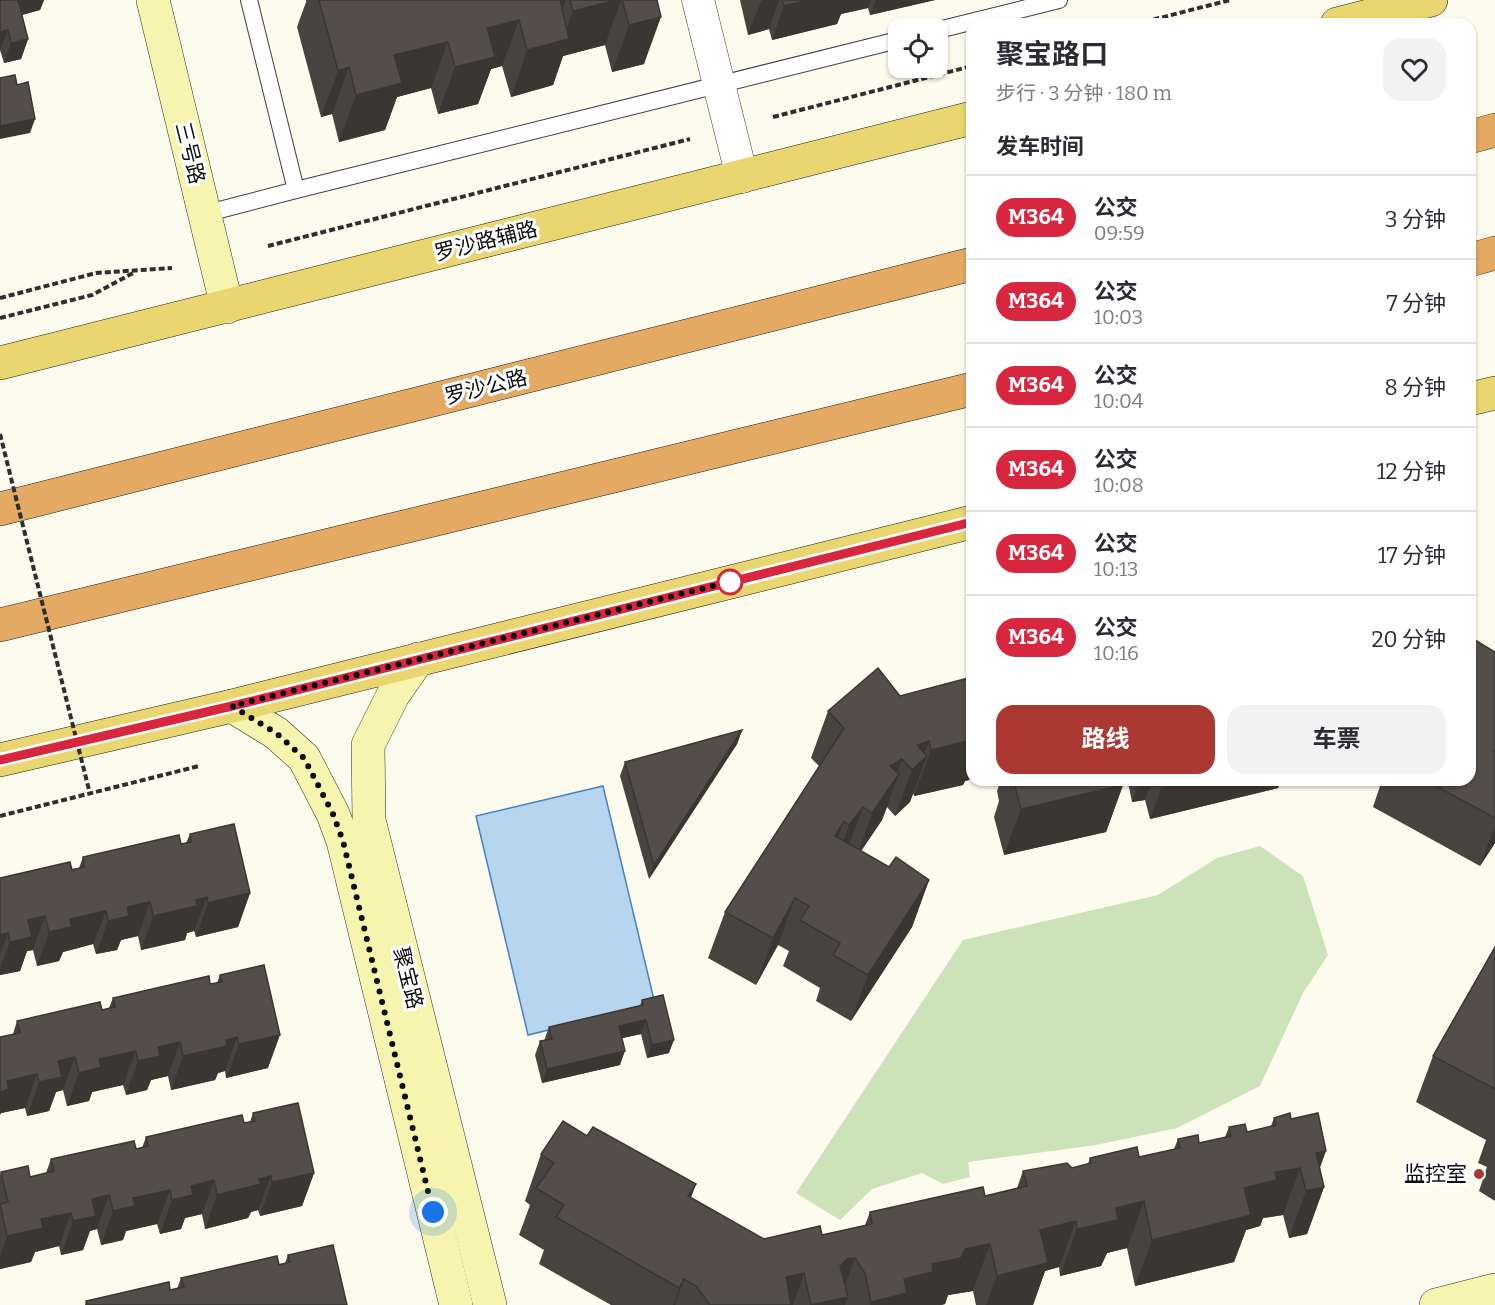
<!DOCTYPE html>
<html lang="zh">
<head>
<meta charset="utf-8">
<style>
	:root { --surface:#fff; --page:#f2f2f3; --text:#2b2b33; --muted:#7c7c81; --line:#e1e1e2; --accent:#ac3833 }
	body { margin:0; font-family:Bitter,"Noto Sans SC",serif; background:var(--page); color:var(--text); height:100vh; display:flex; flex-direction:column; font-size:22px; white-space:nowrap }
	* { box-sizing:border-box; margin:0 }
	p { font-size:20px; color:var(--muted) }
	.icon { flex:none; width:33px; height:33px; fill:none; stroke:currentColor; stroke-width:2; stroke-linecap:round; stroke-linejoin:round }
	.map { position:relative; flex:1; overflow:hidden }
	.side { position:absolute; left:966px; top:18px; width:510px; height:768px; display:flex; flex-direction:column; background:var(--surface); border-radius:18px; box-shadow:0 2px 4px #0004 }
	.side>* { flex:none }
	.badge { padding:0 12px; border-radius:20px; font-size:21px; line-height:39px }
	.tools { position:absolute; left:888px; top:18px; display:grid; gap:12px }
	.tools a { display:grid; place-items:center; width:60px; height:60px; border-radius:12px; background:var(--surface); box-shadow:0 2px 4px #0004; font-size:30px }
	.you { position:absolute; width:30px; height:30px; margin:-15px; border:4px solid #fff; border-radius:50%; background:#1a73e8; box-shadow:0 0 0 9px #1a73e833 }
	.map>.badge { position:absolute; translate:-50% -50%; box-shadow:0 0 0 3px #fff }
	h2 { padding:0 30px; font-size:22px; line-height:54px }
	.round { display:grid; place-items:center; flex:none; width:63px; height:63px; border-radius:18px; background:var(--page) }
	.overview { display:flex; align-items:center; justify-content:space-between; height:102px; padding:0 30px }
	h1 { font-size:28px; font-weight:700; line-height:45px }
	.button { display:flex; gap:12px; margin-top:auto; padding:12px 30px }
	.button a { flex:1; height:69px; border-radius:18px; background:var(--accent); color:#fff; font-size:24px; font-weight:700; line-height:69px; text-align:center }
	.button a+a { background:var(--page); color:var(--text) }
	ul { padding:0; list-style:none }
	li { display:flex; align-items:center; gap:18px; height:84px; padding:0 30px; border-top:2px solid var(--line) }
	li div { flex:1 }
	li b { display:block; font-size:22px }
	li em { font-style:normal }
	li .badge { min-width:66px; font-weight:700; text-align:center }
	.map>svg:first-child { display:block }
</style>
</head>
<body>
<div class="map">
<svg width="1495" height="1305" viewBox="0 0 1495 1305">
	<rect width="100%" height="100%" fill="#fdfbed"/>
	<polygon fill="#cce3ba" points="1260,846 1303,876 1328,955 1303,993 1260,1086 1177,1128 1096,1145 968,1162 970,1177 943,1184 922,1173 872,1189 840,1220 796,1193 963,940 1158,895 1217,858"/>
	<polygon fill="#b7d5ef" stroke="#4683be" stroke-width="1.5" points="603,786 655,1004 528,1035 476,816"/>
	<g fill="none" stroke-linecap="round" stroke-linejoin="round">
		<defs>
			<g id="lane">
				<polyline points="249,0 296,190"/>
				<polyline points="938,30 1059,0"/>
				<polyline points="204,214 296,190 898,40"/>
			</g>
			<polyline id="street" points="698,0 742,177"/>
			<g id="secondary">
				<polyline points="153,0 227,307"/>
				<polyline points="418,659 393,695 368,745 369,820 490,1305"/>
				<polyline points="232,706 276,733 304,758 333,814 343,841 456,1305"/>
				<polyline points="1436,1305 1495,1290"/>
			</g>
			<g id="primary">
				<polyline points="1337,24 1431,0"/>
				<polyline points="0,363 972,118"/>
				<polyline points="1470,399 1495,393"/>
				<polyline points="0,760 232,706 972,522"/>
			</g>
			<g id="highway">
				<polyline points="1470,137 1495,130"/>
				<polyline points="1470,260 1495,253"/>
				<polyline points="0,509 972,264"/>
				<polyline points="0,625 972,389"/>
			</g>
		</defs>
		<use href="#lane" stroke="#3f3f3f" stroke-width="18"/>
		<use href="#street" stroke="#3f3f3f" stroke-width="33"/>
		<use href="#secondary" stroke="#2e2e2e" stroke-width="34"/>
		<use href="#primary" stroke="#1d1d1d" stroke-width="34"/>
		<use href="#highway" stroke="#1d1d1d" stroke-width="34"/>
		<g stroke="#2e2e2e" stroke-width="4" stroke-dasharray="6 3" stroke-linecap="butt">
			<polyline points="1136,24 1230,0"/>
			<polyline points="773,117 972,66"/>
			<polyline points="268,246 690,139"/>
			<polyline points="0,298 96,273 172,268"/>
			<polyline points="0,318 92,295 135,272"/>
			<polyline points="0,816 199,766"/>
		</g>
		<use href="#lane" stroke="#fff" stroke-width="16"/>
		<use href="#street" stroke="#fff" stroke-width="32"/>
		<use href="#secondary" stroke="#f6f4ae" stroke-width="33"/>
		<use href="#primary" stroke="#e9d670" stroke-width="33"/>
		<use href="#highway" stroke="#e4a963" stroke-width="33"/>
		<polyline stroke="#2e2e2e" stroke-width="4" stroke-dasharray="6 3" stroke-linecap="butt" points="0,434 90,794"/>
	</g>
	<g fill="#47433f">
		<polygon points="0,0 44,0 40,10 22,15 28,39 21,59 4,63 0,50"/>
		<polygon points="306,0 657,0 644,64 612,72 605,45 563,56 553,85 511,97 502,66 491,69 478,104 438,114 431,88 397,97 385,130 339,142 332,114 321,117 297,27 306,2"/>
		<polygon points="740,0 935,0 870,15 868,8 841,14 837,24 772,40 769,29 748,35"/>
		<polygon points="1495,652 1495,843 1480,866 1373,807 1382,780 1470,780"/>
		<polygon points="900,696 972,773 969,780 965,781 963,785 914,796 913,793 910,802 895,816 887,807 882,820 861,851 889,867 929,880 912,927 851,1021 816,1001 820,988 783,966 789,951 778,945 756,985 708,958 725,912 819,766 811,758 828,711"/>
		<polygon points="742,730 737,744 649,879 620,776 625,762"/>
		<polygon points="1001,780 1122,780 1123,785 1106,832 1004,855 994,817 999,801 997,791"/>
		<polygon points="1129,780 1281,780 1278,788 1150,819 1145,800 1132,802 1128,782"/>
		<polygon points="190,834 250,893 238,927 196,937 194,931 187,933 185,940 141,950 138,936 121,940 117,950 96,954 93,944 63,952 59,961 37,966 33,950 27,951 20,971 0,975 0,878 79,868 83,857 181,844 186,843"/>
		<polygon points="1495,947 1495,1201 1479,1191 1487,1167 1478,1163 1486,1140 1416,1102 1433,1056"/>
		<polygon points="220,975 268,1068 226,1078 225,1071 218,1073 215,1080 171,1090 168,1076 151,1080 147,1090 126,1095 123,1085 92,1092 89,1101 67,1106 63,1090 56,1092 49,1111 27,1116 25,1108 1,1113 0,1115 0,1037 13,1034 17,1021 102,1010 109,1008 113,998 210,984 217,983"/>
		<polygon points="642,1000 669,1053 647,1058 641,1034 622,1038 620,1065 542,1083 535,1055 540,1041 544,1041 549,1027 640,1006"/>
		<polygon points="253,1113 314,1173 302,1206 260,1216 258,1210 251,1212 248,1218 205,1229 202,1214 185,1218 181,1229 160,1234 157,1224 126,1231 123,1240 101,1245 97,1229 90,1231 83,1250 61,1255 59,1246 35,1252 31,1262 0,1269 0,1175 1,1172 30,1177 46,1173 51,1159 136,1149 142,1148 146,1137 244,1123 250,1122"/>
		<polygon points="1274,1118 1291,1119 1320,1168 1324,1187 1307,1234 1289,1238 1283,1215 1263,1218 1260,1226 1246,1230 1234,1262 1135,1286 1127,1248 1107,1253 1101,1266 1060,1276 1059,1267 1045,1271 1033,1305 976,1305 973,1291 948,1295 945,1304 941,1305 611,1305 539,1264 544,1250 519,1235 530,1205 525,1201 541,1154 587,1136 691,1198 764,1239 822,1235 865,1225 870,1212 985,1196 1017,1188 1023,1171 1072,1168 1088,1164 1090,1158 1139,1157 1174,1149 1178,1139 1199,1143 1225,1137 1229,1127 1247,1132 1271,1126"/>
		<polygon points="288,1255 347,1305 85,1305 86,1301 177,1289 181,1278 285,1263"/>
	</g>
	<g fill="#3a3733">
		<polygon points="17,0 44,0 40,10 10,18"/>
		<polygon points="558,0 566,0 551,41"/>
		<polygon points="617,0 621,0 605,45 563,56 553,85 511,97 527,50 562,41 573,11"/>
		<polygon points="764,0 779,0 769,29 748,35 761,1"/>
		<polygon points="809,0 871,0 868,8 841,14 837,24 772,40 784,6"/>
		<polygon points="876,0 935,0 870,15"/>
		<polygon points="661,17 644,64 612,72 629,25"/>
		<polygon points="519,20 502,66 491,69 478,104 438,114 455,67 487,28"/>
		<polygon points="8,30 0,50 0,32"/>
		<polygon points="28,39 21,59 4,63 11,43"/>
		<polygon points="448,42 431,88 397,97 385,130 339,142 356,95 394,55"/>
		<polygon points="349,67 332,114 321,117 338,71"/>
		<polygon points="35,119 30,133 0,139 0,126"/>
		<polygon points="742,730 737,744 649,879 654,865"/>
		<polygon points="972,740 972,773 969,780 965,781 963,785 914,796 931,750"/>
		<polygon points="929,741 922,760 927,756 910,802 895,816 912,770 917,745"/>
		<polygon points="902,759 894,781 899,774 882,820 855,860 890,766"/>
		<polygon points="1140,780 1152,780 1145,800 1132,802"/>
		<polygon points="1164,780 1281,780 1278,788 1150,819"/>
		<polygon points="1123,785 1106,832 1004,855 1021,809"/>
		<polygon points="863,807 846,853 832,871 849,825"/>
		<polygon points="844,821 827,867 835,836"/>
		<polygon points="1495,826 1495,843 1480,866"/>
		<polygon points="929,880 912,927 851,1021 868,975"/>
		<polygon points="250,893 238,927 196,937 208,903"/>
		<polygon points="207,897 194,931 187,933 185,940 141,950 153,916 196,900"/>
		<polygon points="795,898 778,945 756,985 773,938"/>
		<polygon points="150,902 138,936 121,940 117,950 96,954 108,921 127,907"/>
		<polygon points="106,911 93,944 63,952 59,961 37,966 49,932 70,919"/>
		<polygon points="45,916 33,950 27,951 20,971 0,975 0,968 10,942 28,920"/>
		<polygon points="8,933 0,954 0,935"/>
		<polygon points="646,1020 641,1034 614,1040 619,1026"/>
		<polygon points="280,1035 268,1068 226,1078 239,1044"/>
		<polygon points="237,1037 225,1071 218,1073 215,1080 171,1090 183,1056 226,1040"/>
		<polygon points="674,1040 669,1053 647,1058 652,1045"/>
		<polygon points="180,1042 168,1076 151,1080 147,1090 126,1095 138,1061 158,1047"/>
		<polygon points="136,1051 123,1085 92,1092 89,1101 67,1106 79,1073 99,1059"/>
		<polygon points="625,1051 620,1065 542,1083 547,1069"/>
		<polygon points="75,1057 63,1090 56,1092 49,1111 27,1116 39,1082 58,1061"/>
		<polygon points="37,1074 25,1108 1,1113 0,1115 0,1092 7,1081"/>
		<polygon points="1326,1151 1312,1190 1324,1187 1307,1234 1289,1238 1306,1191 1316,1153"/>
		<polygon points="1300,1168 1283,1215 1263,1218 1260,1226 1246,1230 1234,1262 1135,1286 1152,1240 1244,1188 1275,1172"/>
		<polygon points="314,1173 302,1206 260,1216 272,1182"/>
		<polygon points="271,1176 258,1210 251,1212 248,1218 205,1229 217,1195 259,1179"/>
		<polygon points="214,1180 202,1214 185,1218 181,1229 160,1234 172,1200 191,1186"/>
		<polygon points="696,1184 679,1231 688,1196"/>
		<polygon points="170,1190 157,1224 126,1231 123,1240 101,1245 113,1211 133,1198"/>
		<polygon points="109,1195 97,1229 90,1231 83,1250 61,1255 73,1221 92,1199"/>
		<polygon points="1144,1201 1127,1248 1107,1253 1101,1266 1060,1276 1077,1229 1116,1208"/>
		<polygon points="71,1213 59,1246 35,1252 31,1262 0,1269 0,1257 7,1236 41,1219"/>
		<polygon points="1076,1221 1059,1267 1045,1271 1033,1305 986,1305 997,1276 1040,1230"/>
		<polygon points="990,1244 973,1291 948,1295 945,1304 941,1305 870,1305 871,1302 904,1279 932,1264 965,1249"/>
		<polygon points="855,1258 840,1299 848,1297 845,1305 814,1305 840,1266 847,1259"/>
		<polygon points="804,1273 793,1305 776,1305 786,1277"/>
		<polygon points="684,1279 675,1305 673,1305 679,1288"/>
	</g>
	<g fill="#534e49" stroke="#3a3733" stroke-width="1.5">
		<polygon points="0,0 18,0 28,39 11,43 8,30 0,32"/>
		<polygon points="319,0 560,0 569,39 527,50 519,20 487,28 495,57 455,67 448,42 394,55 402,83 356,95 349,67 338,71"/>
		<polygon points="570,0 617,0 573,11"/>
		<polygon points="622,0 657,0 661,17 629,25"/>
		<polygon points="782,0 809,0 784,6"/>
		<polygon points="15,75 17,85 28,82 35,119 0,126 0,78"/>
		<polygon points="1470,637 1495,652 1495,751 1493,751 1495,752 1495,818 1425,780 1470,780"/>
		<polygon points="878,668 900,696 972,677 972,740 931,750 929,741 917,745 927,756 912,770 902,759 890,766 899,774 872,813 863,807 849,825 844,821 835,836 889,867 896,857 929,880 868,975 833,955 840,943 800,920 809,906 795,898 773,938 725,912 844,728 828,711"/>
		<polygon points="742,730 654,865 625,762"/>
		<polygon points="1013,780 1122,780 1123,785 1021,809"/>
		<polygon points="234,824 250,893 208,903 207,897 196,900 197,906 153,916 150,902 127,907 129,916 108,921 106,911 70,919 72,927 49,932 45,916 28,920 32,937 10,942 8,933 0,935 0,878 70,862 72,870 84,867 83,857 179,835 181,844 191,842 190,834"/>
		<polygon points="1495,947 1495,1089 1433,1056"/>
		<polygon points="264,965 280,1035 239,1044 237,1037 226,1040 227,1046 183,1056 180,1042 158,1047 160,1056 138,1061 136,1051 99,1059 101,1067 79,1073 75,1057 58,1061 62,1077 39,1082 37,1074 7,1081 9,1089 0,1092 0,1037 20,1033 17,1021 100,1002 102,1010 115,1007 113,998 209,976 210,984 222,982 220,975"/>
		<polygon points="663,995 674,1040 652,1045 646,1020 619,1026 625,1051 547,1069 540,1041 552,1039 549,1027 643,1005 642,1000"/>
		<polygon points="298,1103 314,1173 272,1182 271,1176 259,1179 261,1184 217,1195 214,1180 191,1186 193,1195 172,1200 170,1190 133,1198 135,1206 113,1211 109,1195 92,1199 96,1216 73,1221 71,1213 41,1219 43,1228 7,1236 0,1204 8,1202 1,1172 28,1166 30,1177 54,1171 51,1159 134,1141 136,1149 148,1146 146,1137 242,1115 244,1123 255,1121 253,1113"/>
		<polygon points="1290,1113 1291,1119 1318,1113 1326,1151 1316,1153 1324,1187 1306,1191 1300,1168 1275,1172 1277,1180 1244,1188 1251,1215 1152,1240 1144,1201 1116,1208 1118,1220 1077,1229 1076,1221 1040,1230 1048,1263 997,1276 990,1244 965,1249 961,1258 932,1264 933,1272 904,1279 907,1293 871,1302 865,1273 855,1258 847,1259 840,1266 848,1297 811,1305 804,1273 786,1277 791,1305 710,1305 696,1286 684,1279 679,1288 556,1217 564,1205 536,1188 554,1163 541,1154 563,1121 587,1136 593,1127 696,1184 688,1196 764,1239 820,1226 822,1235 872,1224 870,1212 983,1187 985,1196 1027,1186 1023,1171 1067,1163 1072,1168 1091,1163 1090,1158 1137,1147 1139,1157 1180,1148 1178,1139 1198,1135 1199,1143 1231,1136 1229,1127 1245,1124 1247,1132 1276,1125 1274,1118"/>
		<polygon points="333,1245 347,1305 87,1305 86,1301 169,1282 170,1290 184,1287 181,1278 277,1256 279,1265 290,1262 288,1255"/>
	</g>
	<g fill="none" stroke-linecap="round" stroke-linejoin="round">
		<defs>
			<polyline id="line" points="0,760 232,706 972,522"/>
		</defs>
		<use href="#line" stroke="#fff" stroke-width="14"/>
		<use href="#line" stroke="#d7263d" stroke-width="9"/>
		<polyline stroke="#0c0c0c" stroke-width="6" stroke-dasharray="0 10.8" points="433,1212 343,841 333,814 304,758 276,733 232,706 741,579 730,582"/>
	</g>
	<circle fill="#fff" stroke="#d7263d" stroke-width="3" cx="730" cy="582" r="12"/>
	<circle fill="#ac3833" stroke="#fff" stroke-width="2" cx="1479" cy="1174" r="6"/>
	<g text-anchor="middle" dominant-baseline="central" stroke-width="6" stroke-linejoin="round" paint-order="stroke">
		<g font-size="21" fill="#0c0c0c" stroke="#fff">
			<text transform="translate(190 153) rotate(76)">三号路</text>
			<text transform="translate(486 241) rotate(-14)">罗沙路辅路</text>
			<text transform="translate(486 387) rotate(-14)">罗沙公路</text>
			<text transform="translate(408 978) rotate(76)">聚宝路</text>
		</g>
		<g font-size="21" fill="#0c0c0c" stroke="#fff" text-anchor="end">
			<text x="1467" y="1174">监控室</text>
		</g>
	</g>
</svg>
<div class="tools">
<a><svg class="icon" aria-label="locate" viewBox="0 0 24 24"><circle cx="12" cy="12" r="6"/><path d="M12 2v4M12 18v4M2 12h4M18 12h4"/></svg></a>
</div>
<div class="you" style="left:433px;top:1212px"></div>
<section class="side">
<div class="overview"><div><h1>聚宝路口</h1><p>步行 · 3 分钟 · 180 m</p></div><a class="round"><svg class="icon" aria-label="heart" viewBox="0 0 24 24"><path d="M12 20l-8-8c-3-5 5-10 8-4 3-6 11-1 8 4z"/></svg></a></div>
<h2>发车时间</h2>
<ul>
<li><span class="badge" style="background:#d7263d;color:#fff">M364</span><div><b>公交</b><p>09:59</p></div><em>3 分钟</em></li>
<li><span class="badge" style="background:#d7263d;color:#fff">M364</span><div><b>公交</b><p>10:03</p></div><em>7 分钟</em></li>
<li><span class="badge" style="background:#d7263d;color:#fff">M364</span><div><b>公交</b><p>10:04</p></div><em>8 分钟</em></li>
<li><span class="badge" style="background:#d7263d;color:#fff">M364</span><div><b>公交</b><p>10:08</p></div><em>12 分钟</em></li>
<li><span class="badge" style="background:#d7263d;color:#fff">M364</span><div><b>公交</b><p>10:13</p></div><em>17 分钟</em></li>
<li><span class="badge" style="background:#d7263d;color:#fff">M364</span><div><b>公交</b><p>10:16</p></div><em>20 分钟</em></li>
</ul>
<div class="button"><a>路线</a><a>车票</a></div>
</section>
</div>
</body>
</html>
